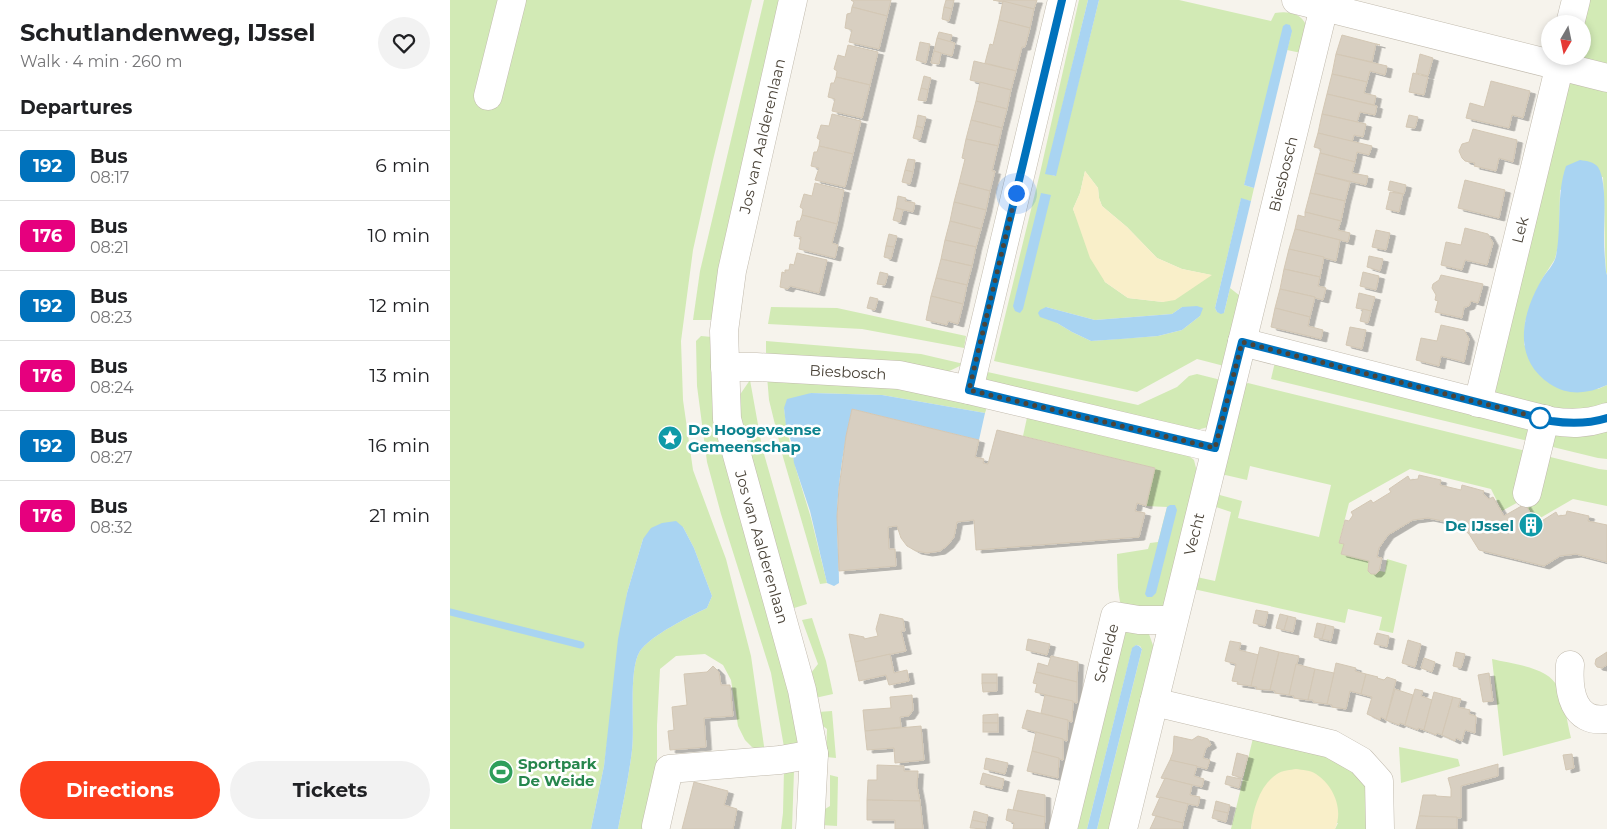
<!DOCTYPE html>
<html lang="en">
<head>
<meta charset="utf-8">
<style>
	:root { --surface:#fff; --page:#f2f2f2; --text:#202124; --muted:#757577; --line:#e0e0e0; --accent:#fc3f1d }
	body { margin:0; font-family:Montserrat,sans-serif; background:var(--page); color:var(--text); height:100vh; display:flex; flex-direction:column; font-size:19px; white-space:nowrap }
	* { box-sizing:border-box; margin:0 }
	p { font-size:16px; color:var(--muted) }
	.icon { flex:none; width:28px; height:28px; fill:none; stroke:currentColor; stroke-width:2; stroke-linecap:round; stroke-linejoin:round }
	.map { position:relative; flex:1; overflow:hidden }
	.sheet { display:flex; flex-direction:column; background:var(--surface); width:450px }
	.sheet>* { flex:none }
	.badge { padding:0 10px; border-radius:8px; font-size:18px; line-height:32px }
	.needle { width:32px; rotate:189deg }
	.buttons { position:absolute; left:1091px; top:15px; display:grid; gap:10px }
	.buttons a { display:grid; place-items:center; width:50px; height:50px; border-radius:50%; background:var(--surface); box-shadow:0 2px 8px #0003; font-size:25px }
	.you { position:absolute; width:25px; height:25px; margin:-12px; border:4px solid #fff; border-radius:50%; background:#1a73e8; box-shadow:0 0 0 8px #1a73e833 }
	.map>.badge { position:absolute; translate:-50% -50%; box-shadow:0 0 0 2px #fff }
	h2 { padding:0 20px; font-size:19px; line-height:45px }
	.round { display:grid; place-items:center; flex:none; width:52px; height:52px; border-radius:26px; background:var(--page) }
	.head { display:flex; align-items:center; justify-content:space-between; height:85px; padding:0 20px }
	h1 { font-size:24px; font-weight:700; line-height:38px }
	.button { display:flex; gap:10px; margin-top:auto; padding:10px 20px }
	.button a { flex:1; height:58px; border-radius:30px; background:var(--accent); color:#fff; font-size:20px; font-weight:700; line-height:58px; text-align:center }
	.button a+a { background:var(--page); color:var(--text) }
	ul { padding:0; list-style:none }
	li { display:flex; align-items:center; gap:15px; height:70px; padding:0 20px; border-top:1px solid var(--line) }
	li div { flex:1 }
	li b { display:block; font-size:19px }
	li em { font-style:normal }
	li .badge { min-width:55px; font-weight:700; text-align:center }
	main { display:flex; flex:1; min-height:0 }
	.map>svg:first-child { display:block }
</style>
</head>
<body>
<main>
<section class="sheet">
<div class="head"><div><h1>Schutlandenweg, IJssel</h1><p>Walk · 4 min · 260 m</p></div><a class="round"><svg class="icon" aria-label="heart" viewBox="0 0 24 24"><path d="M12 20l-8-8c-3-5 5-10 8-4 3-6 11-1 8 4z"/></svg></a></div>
<h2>Departures</h2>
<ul>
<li><span class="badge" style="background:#0072bc;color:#fff">192</span><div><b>Bus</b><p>08:17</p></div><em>6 min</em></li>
<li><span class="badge" style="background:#e6007e;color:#fff">176</span><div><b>Bus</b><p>08:21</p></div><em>10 min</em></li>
<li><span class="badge" style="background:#0072bc;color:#fff">192</span><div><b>Bus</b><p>08:23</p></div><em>12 min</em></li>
<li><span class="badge" style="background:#e6007e;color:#fff">176</span><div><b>Bus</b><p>08:24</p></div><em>13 min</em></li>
<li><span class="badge" style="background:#0072bc;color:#fff">192</span><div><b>Bus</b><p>08:27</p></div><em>16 min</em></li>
<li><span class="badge" style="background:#e6007e;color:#fff">176</span><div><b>Bus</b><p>08:32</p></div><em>21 min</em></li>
</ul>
<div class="button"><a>Directions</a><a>Tickets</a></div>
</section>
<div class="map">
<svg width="1157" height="829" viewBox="0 0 1157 829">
	<defs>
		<filter id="shadow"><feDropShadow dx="5.5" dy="3" stdDeviation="0" flood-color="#0004"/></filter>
	</defs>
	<rect width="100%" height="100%" fill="#f6f3ec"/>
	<g fill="#d2eab5" fill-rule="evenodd">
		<path d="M0,0h302l-39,160 -20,90 -12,91 2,59 10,70 33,89 25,97 14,97 -13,-6 -7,-7 -7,-14 -7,-46 -8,-15 -18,-11 -29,2 -16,13 -3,56v47l-10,57h-29c5,-26 11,-53 14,-79 3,-25 -4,-80 8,-99 10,-15 50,-35 67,-43l5,-12 -18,-48 -11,-21 -40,12 -16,54 -23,173 -13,63h-141z"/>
		<polygon points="314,0 333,0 264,320 243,320 250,271"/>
		<path d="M629,0h9l-42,173 9,3 44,-176h80l92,21 4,-8c11,-2 26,-1 31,12 2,7 0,21 0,29l-19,-4 5,-19 -48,154 10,3 -3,13 -10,-2 -26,109 2,4 7,1 6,-25 14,11 -16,68 -31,-8 -60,33 -143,-31 46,-188zM635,171l13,17 1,10 3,8 25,21 30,31 25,11 29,6 -48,27 -35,-4 -23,-16 -32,-73 7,-16zM596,307l49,13 77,-6 10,-7 18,9 -18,14 -24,6 -67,5 -19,-9 -15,-9z"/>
		<polygon points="1133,0 1157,0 1157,68 1134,61 1129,56 1132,56"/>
		<path d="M1116,78l41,8v189l-1,-3c-2,-32 -1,-63 -3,-95l-43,13 -1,52 -4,17 -13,20 -17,43 -1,23 74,44 9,-4v24l-29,6 -78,-18 -6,-7z"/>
		<polygon points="321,307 387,308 516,336 514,348 412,329 318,324"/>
		<polygon points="251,336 262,337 272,453 288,512 321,610 337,674 349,745 334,747 321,673 271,514 257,462 247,386 246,341"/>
		<polygon points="316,341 471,354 514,364 493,374 316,357"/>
		<polygon points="825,362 1157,426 1157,459 1148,458 821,379"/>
		<polygon points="533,371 688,405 727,387 739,376 747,374 775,381 758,427 743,431 545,386 535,378"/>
		<polygon points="317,376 433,382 539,401 535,413 432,395 361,393 334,408 337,430 346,469 361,518 377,583 370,584 333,457 319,400"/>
		<polygon points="300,380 312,447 357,604 341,609 288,423 289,396"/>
		<polygon points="798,383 1149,469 1157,470 1157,506 1123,499 1085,521 1072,500 1052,511 1041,489 960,469 899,503 889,542 894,544 891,554 919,561 918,570 922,574 930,571 935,572 937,559 957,565 943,633 929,630 932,617 898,609 895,623 739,588 742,576 765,581 781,512 763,506 766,494 792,501 788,518 869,537 881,485 800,466 797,480 771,474 794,385"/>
		<polygon points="578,413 734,452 744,460 749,480 719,602 709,609 679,608 670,602 668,588 667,554 698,549 700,543 708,542 717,507 696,506 705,468 573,436"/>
		<polygon points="362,618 376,661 383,694 365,698 361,673 368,664 352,620"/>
		<polygon points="691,629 699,634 705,651 661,829 647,829 692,649 690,646 686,645 682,649 637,829 621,829 670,630"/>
		<path d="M1042,659c20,5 58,8 66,29 7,15 9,34 13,50l-68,18z"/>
		<polygon points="382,711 386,758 376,757 377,729 369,723 368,712"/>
		<polygon points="804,734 890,759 918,784 921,829 885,829 888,823 802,823 801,829 781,829"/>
		<polygon points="949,747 1008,759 1010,766 951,783"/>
		<polygon points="334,769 344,771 342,829 331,829 333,813"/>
		<polygon points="380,775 388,777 387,826 371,825 370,812 380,806"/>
	</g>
	<g fill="#f9efc9">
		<polygon points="635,171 648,188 649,198 652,206 677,227 707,258 732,269 762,275 725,300 713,302 678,298 655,282 640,258 623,209 630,193"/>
		<path d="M846,769c6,1 15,1 20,5 17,11 28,35 19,55h-84c2,-20 9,-44 26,-55 5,-4 14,-4 19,-5z"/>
	</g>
	<g fill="#a9d4f2">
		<polygon points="638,0 649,0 606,176 595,174"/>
		<polygon points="836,24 840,25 842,31 804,188 794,185 833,26"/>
		<path d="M1130,160c7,1 14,2 18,7 9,14 6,52 6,70 0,12 1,23 2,35l1,3v110c-19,9 -39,11 -57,-1 -39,-26 -28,-71 -8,-105 5,-8 12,-14 14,-23 6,-30 0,-61 10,-90z"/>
		<polygon points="591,193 601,195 573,309 570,313 565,311 563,306"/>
		<polygon points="791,198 801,201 774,313 771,314 767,312 765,308"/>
		<polygon points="747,306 753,308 750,316 732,330 708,336 671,339 641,341 622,332 607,323 590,317 588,313 590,310 596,307 645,320 722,314 732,307"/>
		<path d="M361,393l71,2 103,18 -6,27 -127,-31c-8,36 -14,71 -15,108 0,22 2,44 2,66l-5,3 -7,-3 -17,-72 -16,-48 -3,-22 -5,-15 -2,-18 3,-9z"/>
		<polygon points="720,505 725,505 727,510 706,593 702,597 697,597 695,594 717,507"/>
		<path d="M226,521l7,6 11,21 18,48 -5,12c-17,8 -57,28 -67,43 -12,19 -5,74 -8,99 -3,26 -9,53 -14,79h-27l13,-63 14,-127 9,-46 16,-54 8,-11 11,-5z"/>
		<polygon points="686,645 689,646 692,649 647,829 637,829 682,648"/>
	</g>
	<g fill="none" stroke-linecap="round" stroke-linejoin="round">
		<polyline stroke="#a9d4f2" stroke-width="7" points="0,612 131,645"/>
	</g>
	<g fill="#d8cfc1" stroke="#d3c7b4" filter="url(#shadow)">
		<polygon points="401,0 441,0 437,16 402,7 404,2"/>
		<polygon points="496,0 504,0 502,9 494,7"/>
		<polygon points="543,0 587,0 584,9"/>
		<polygon points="553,1 584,9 580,28 549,20"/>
		<polygon points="402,7 437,16 429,49 399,42 402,30 395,28 397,14 401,13"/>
		<polygon points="494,7 502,9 499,21 492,19"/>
		<polygon points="549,20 580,28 575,47 572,47 566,71 535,63 540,44 543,45"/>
		<polygon points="489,32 502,35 500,42 487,38"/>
		<polygon points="892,35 930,45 926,44 922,62 886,54"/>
		<polygon points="487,38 505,43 502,56 484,51"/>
		<polygon points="470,42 480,44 476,63 466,60"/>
		<polygon points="398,45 428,52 420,85 386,77 387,71 384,69 388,55 395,57"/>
		<polygon points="484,51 491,53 489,64 481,63"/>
		<polygon points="886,54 937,66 935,75 920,71 917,82 882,74"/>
		<polygon points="970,54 983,58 978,76 966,73"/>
		<polygon points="524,61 566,71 561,90 520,80"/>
		<polygon points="963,73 978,77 974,95 959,92"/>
		<polygon points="882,74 917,82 914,93 926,96 924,105 877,94"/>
		<polygon points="474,76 481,78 478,90 471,88"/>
		<polygon points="386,77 420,85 412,118 382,111 385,99 378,97 381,83 384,83"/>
		<polygon points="1041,81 1080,91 1073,118 1062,115 1059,128 1016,118 1020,103 1034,107"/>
		<polygon points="530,82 561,90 557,109 526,101"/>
		<polygon points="471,88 478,90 476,101 468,100"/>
		<polygon points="877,94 927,106 925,115 910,112 907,122 872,114"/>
		<polygon points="526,101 557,109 552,128 521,120"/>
		<polygon points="382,114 411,121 403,154 369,146 370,140 367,138 371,125 379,126"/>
		<polygon points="872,114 916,124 913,137 904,135 902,142 868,133"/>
		<polygon points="468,115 476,117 473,128 466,126"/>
		<polygon points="959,115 968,117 965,128 956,127"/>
		<polygon points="521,120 552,128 548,146 516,139"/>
		<polygon points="466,126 473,128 470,140 463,138"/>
		<polygon points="1023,129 1067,140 1063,162 1049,158 1046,171 1024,166 1025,163 1015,161 1012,158 1009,151 1012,144 1019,142"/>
		<polygon points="868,133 922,146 919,155 907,152 905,162 870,153 871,149 864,147"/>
		<polygon points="516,139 548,146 542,171 545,171 540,191 509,183 515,159 512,158"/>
		<polygon points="369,146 403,154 395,187 365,180 369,168 361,166 364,152 367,152"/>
		<polygon points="870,153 905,162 902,173 918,176 916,185 865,173"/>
		<polygon points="458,159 465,160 463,172 455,170"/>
		<polygon points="455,170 463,172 460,184 452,182"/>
		<polygon points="865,173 900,182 895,201 860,193"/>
		<polygon points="1015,180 1055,190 1049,218 1008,208"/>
		<polygon points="940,181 956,185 954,194 938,190"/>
		<polygon points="365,183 394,190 387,224 352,215 353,209 350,207 354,194 362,196"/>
		<polygon points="509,183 540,191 536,210 504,202"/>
		<polygon points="940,192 953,194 949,212 936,209"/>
		<polygon points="860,193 895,201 891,221 855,212"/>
		<polygon points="448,196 456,198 455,201 465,203 463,212 446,208"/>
		<polygon points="504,202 536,210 531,229 500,221"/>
		<polygon points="446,208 453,210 450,222 443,220"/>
		<polygon points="855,212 891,221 888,230 900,233 898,242 845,229 848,215 855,217"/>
		<polygon points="352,215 387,224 382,243 388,245 385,258 349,249 351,237 344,236 347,221 350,221"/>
		<polygon points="500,221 531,229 526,247 495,240"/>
		<polygon points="1015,228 1038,234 1043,243 1037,265 1015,260 1012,270 991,265 996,242 1011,245"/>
		<polygon points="845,229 890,240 886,261 839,249"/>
		<polygon points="926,230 940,233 936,250 922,247"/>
		<polygon points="439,234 447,236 444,247 436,246"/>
		<polygon points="495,240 526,247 522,266 491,259"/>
		<polygon points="436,246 444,247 441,259 434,257"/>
		<polygon points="839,249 874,257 870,277 834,269"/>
		<polygon points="347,253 377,260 369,293 340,286 338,289 330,287 332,272 335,273 335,270 339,270 340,264 344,265"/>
		<polygon points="919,256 933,259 930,271 917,267"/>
		<polygon points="491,259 522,266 517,285 486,278"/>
		<polygon points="834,269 870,277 868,286 876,288 873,300 865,298 865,297 830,289"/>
		<polygon points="430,272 438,274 435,285 427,284"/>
		<polygon points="913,272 929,276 926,290 910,286"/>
		<polygon points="991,275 1033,284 1028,303 1021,301 1019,306 1016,307 1014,307 1012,318 985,312 988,301 985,300 986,295 982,288 983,284 989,280"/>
		<polygon points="486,278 517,285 513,304 481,296"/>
		<polygon points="830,289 865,297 860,317 825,308"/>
		<polygon points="909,293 925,297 921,311 906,308"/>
		<polygon points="481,296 513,304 508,324 498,321 497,325 476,320"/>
		<polygon points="420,297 428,299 425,310 417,308"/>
		<polygon points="825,308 860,317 858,326 873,330 871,339 821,327"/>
		<polygon points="913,309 921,311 918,323 910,321"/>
		<polygon points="991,325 1014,330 1019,339 1014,362 991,356 989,366 966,360 971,338 987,341"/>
		<polygon points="900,327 916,330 912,349 896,345"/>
		<polygon points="402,409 529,440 525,457 534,459 533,463 538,464 547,430 705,468 696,506 687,503 685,511 695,513 689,537 526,550 524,520 507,522 504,537 498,545 490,551 477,553 466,551 457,546 451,538 447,526 438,527 439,549 445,549 446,566 389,571 387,516 389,488 396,436"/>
		<polygon points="969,475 991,480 990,485 1011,490 1012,485 1034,491 1033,494 1039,499 1043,497 1054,516 1075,504 1087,524 1106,512 1108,516 1116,515 1117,511 1139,516 1138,521 1157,525 1157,562 1126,554 1110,556 1094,566 1029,550 1019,534 1007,524 978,518 963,520 938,535 929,548 927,557 932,558 929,571 926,574 921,574 918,571 919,561 891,554 894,544 889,543 895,520 899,521 903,515 901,512 921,500 923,503 941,492 939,489 958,476 960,480 968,479"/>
		<polygon points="806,610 818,612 815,626 803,623"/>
		<polygon points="430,614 453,619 455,631 451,631 456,651 405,662 399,634 414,637 414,639 428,636 426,629"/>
		<polygon points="830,614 838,616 834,630 826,628"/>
		<polygon points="838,616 846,618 843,632 834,630"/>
		<polygon points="867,623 876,625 872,639 864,637"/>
		<polygon points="876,625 884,627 881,641 872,639"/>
		<polygon points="927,633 939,636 937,647 924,644"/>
		<polygon points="578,639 600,644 597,655 576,650"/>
		<polygon points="958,640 971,644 965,667 952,663"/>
		<polygon points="780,641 791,643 789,650 809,655 801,686 787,684 788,682 782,681 786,664 775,661"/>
		<polygon points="810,647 829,652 820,690 806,689 807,687 801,686"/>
		<polygon points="829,652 849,656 839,695 825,693 825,691 820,690"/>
		<polygon points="1006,652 1015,654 1011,668 1003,666"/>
		<polygon points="1157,652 1157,665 1152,668 1147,667 1145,664 1146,659"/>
		<polygon points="440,654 444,673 457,670 459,681 439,685 436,675 409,681 405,662"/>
		<polygon points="601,656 628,662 627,682 586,672 588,663 598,666"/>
		<polygon points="974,658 985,662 982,672 971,668"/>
		<polygon points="886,663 906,668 905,671 916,674 911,694 900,691 896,709 882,707 882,705 877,704"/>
		<polygon points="846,664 865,669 858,700 844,698 844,696 839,695"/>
		<polygon points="263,666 269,672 271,685 280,685 283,716 254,718 256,747 220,750 218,731 224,730 222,707 237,705 234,674 257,672"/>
		<polygon points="865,669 884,673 877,704 863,702 863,700 858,700"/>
		<polygon points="586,672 627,682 627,703 585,692 587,684 583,683"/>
		<polygon points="1039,673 1043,701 1033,702 1028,675"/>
		<rect x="532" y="674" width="15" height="9"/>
		<polygon points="916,674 928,677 927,678 934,680 937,677 946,680 936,720 931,717 930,720 917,714 922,697 911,694"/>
		<polygon points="532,683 547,683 547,691 533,692"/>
		<polygon points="945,689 963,695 955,725 950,723 949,725 936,720"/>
		<polygon points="965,689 973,691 971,696 982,700 974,730 968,728 968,730 955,725"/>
		<polygon points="984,692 1003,697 992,735 987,733 986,735 974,730"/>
		<polygon points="462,695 463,710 459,716 450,717 451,727 415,731 413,710 441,708 440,697"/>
		<polygon points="595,695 623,701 622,722 591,713"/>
		<polygon points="1003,697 1011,699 1008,707 1020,710 1019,714 1026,716 1025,733 1015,730 1012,741 1006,738 1005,741 992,735"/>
		<polygon points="577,710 618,720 617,741 572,728"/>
		<polygon points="548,714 548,723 533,723 533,715"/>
		<rect x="533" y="723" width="15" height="9"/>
		<polygon points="471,726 474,760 445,763 444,748 417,750 415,731"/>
		<polygon points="586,732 613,739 613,760 582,751"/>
		<polygon points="724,736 742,740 748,736 758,739 761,745 756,748 753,758 760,760 757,769 720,760 723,752"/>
		<polygon points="582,751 609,758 608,778 577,771"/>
		<polygon points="787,753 798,756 792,778 782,775"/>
		<polygon points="1122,754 1124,768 1116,770 1113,755"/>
		<polygon points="536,758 558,763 555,774 534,769"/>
		<polygon points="720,760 747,766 744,776 754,779 752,787 711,778"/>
		<polygon points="1048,764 1048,776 1011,786 1011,818 969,816 973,795 986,795 986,796 1001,797 1001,789 998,778"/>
		<polygon points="427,765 454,766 454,771 468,771 467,786 470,801 417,800 418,780 427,780"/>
		<polygon points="533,773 554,779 552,789 530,784"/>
		<polygon points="777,776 791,779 789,788 775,784"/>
		<polygon points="715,778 742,785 740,795 750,797 748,806 706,797"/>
		<polygon points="244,782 278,791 274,805 287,809 283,829 232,829"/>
		<polygon points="568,790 595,795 595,817 563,810"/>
		<polygon points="710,797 738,804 733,823 702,815"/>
		<polygon points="417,800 470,801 473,829 445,829 445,820 417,820"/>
		<polygon points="766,801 780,805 778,813 764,810"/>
		<polygon points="558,809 595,817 594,829 563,829 564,823 556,820"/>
		<polygon points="764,810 778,813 776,822 762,818"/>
		<polygon points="524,811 538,815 536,823 522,820"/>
		<polygon points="706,816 733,823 732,829 700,829"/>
		<polygon points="969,816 1007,817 1007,829 966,829"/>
		<polygon points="522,820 536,823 535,829 520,828"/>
	</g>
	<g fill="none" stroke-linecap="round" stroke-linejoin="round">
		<defs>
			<g id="minor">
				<polyline points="343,0 282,271 274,331 277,419 352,690 364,754 360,829"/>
				<polyline points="846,0 1157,78"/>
				<polyline points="1120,24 1126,0"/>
				<polyline points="38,96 62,0"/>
				<path d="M792,342l309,79c20,3 37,3 56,-4"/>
				<polyline points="275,367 306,367 449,375 519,390 765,448"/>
				<polyline points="519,390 612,0"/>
				<polyline points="1028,403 1112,56"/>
				<polyline points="1077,493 1095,419"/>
				<path d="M1120,665c-2,26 3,59 37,54"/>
				<polyline points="704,702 881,744 911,761 929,781 930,829"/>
				<polyline points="206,826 219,769 330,760 364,754"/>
				<polyline points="613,829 665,616 689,620 723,620"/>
				<polyline points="673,829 874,7"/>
			</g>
		</defs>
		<use href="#minor" stroke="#c2bbae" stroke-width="29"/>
		<use href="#minor" stroke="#fff" stroke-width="28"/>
	</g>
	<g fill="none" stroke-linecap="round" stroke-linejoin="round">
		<defs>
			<path id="line" d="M612,0l-93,390 246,58 27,-106 309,79c20,3 37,3 56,-3"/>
		</defs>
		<use href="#line" stroke="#fff" stroke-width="11"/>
		<use href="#line" stroke="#0072bc" stroke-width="8"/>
		<polyline stroke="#4b4439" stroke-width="5" stroke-dasharray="0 9" points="566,193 519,390 765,448 792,342 1094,419 1090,418"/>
	</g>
	<defs>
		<symbol id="sight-disc" viewBox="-11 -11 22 22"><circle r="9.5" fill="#0f9aa8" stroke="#fff"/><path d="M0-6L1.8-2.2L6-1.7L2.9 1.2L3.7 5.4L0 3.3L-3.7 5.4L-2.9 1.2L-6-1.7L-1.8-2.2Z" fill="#fff"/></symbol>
		<symbol id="building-disc" viewBox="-11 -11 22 22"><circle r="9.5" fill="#0f9aa8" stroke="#fff"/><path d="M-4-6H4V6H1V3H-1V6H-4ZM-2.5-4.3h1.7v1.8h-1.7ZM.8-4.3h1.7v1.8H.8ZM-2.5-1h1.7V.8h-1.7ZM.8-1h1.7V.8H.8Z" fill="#fff"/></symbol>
		<symbol id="stadium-disc" viewBox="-11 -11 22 22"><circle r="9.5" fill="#2e9e5b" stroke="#fff"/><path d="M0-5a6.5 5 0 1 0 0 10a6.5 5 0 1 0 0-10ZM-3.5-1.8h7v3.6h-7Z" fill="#fff"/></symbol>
	</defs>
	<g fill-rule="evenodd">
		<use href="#sight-disc" x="206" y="424" width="28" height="28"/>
		<use href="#building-disc" x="1067" y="511" width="28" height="28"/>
		<use href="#stadium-disc" x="37" y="758" width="28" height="28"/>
	</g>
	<circle fill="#fff" stroke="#0072bc" stroke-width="2.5" cx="1090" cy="418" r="10"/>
	<g text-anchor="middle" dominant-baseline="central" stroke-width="5" stroke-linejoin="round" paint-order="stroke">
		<g font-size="15" fill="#4b4439" stroke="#fff">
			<text transform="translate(312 136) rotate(-77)">Jos van Aalderenlaan</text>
			<text transform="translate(833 174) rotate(-76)">Biesbosch</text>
			<text transform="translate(1070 230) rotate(-76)">Lek</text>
			<text transform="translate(398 372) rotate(3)">Biesbosch</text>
			<text transform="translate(744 534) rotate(-76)">Vecht</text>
			<text transform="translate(312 547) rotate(74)">Jos van Aalderenlaan</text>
			<text transform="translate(656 653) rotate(-76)">Schelde</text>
		</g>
		<g font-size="15" font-weight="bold" fill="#0d838f" stroke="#fff" text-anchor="start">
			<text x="238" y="429">De Hoogeveense<tspan x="238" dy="17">Gemeenschap</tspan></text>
			<text x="1064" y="525" text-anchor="end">De IJssel</text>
		</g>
		<g font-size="15" font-weight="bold" fill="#27864d" stroke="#fff" text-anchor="start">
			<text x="68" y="763">Sportpark<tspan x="68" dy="17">De Weide</tspan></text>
		</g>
	</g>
</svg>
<div class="buttons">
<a><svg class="needle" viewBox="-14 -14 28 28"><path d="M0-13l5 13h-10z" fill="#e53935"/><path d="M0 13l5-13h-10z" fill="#757577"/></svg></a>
</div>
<div class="you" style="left:566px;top:193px"></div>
</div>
</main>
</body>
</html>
